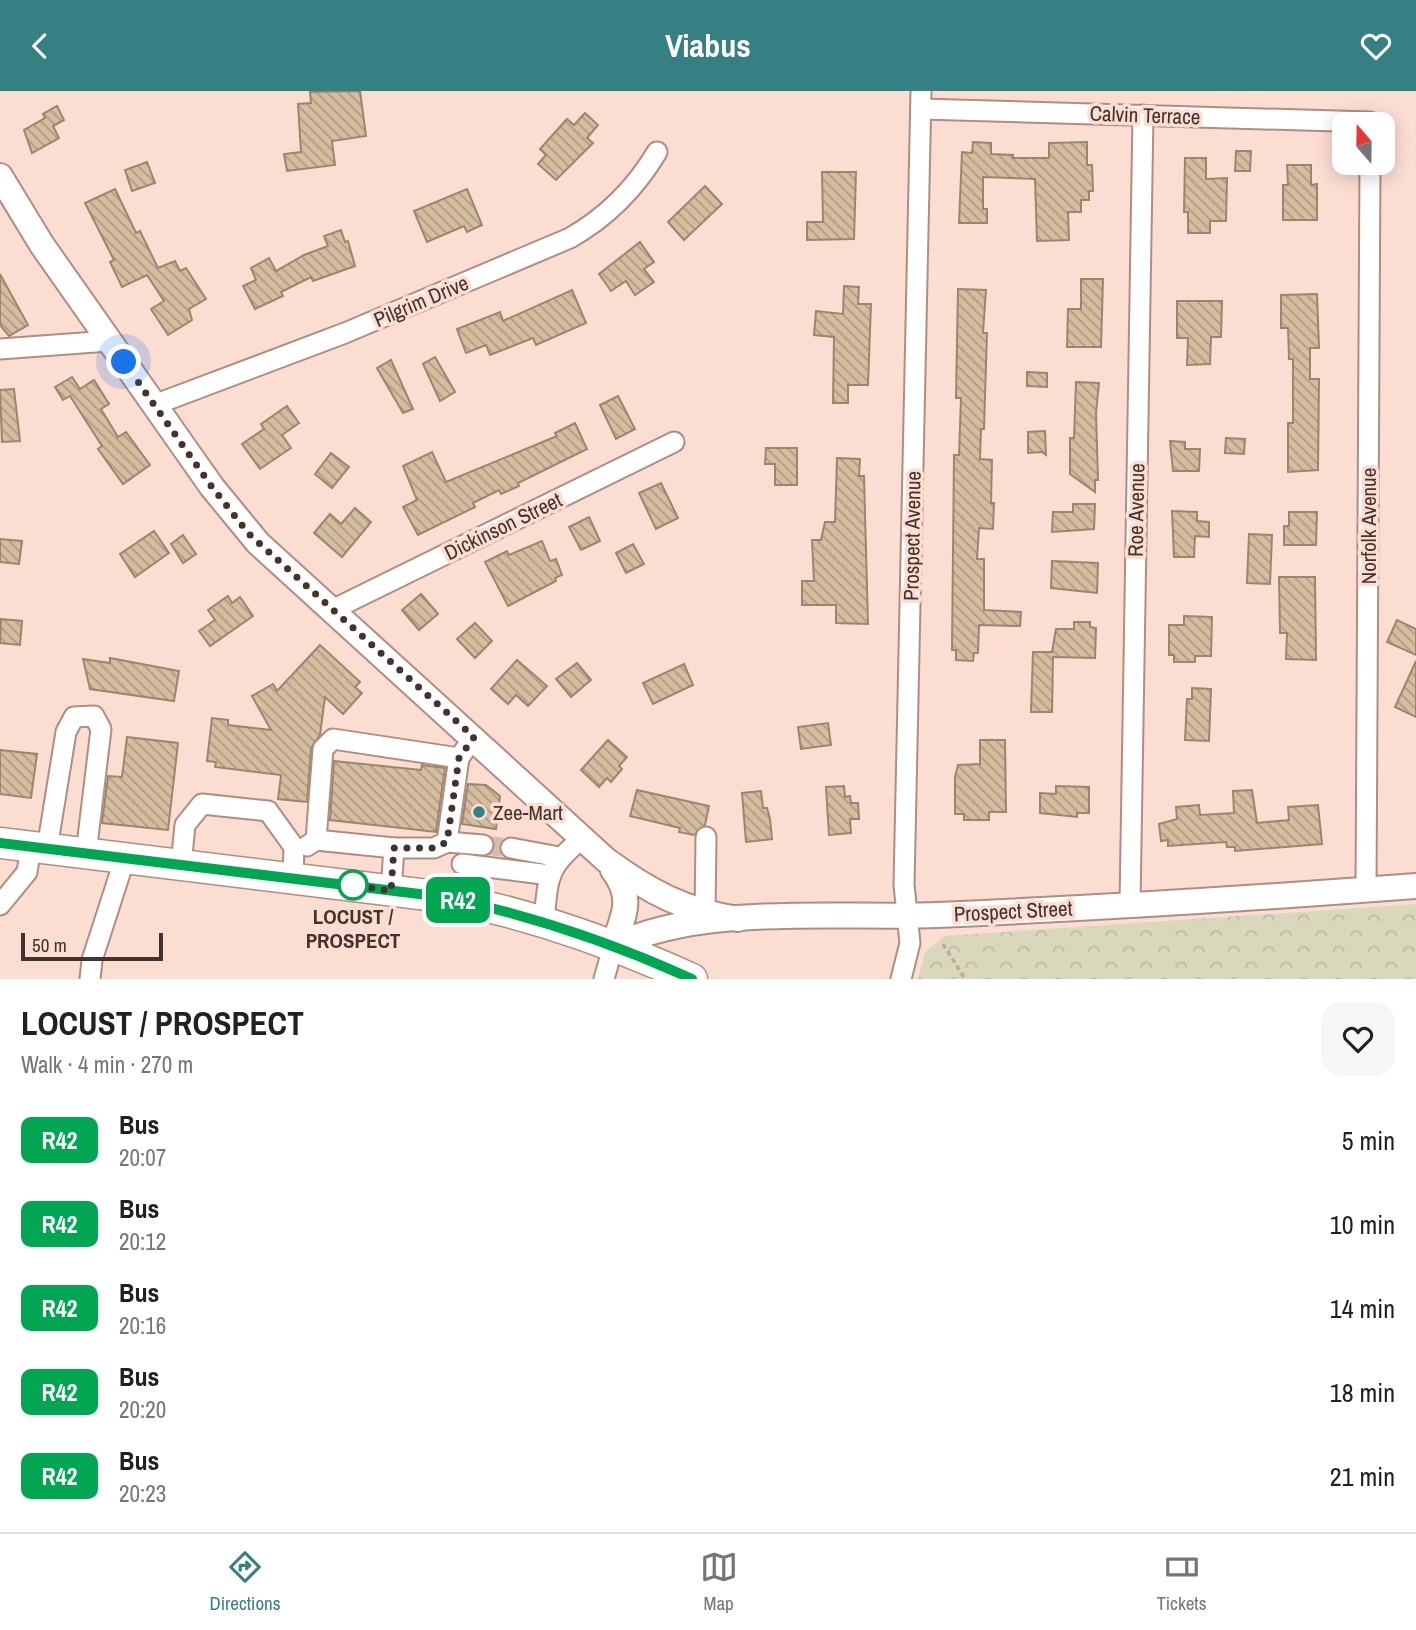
<!DOCTYPE html>
<html lang="en">
<head>
<meta charset="utf-8">
<style>
	:root { --surface:#fff; --page:#f6f6f6; --text:#202124; --muted:#757577; --line:#e0e0e0; --accent:#367f82 }
	body { margin:0; font-family:"Archivo Narrow",sans-serif; background:var(--page); color:var(--text); height:100vh; display:flex; flex-direction:column; font-size:26px; white-space:nowrap }
	* { box-sizing:border-box; margin:0 }
	p { font-size:23px; color:var(--muted) }
	.icon { flex:none; width:38px; height:38px; fill:none; stroke:currentColor; stroke-width:2; stroke-linecap:round; stroke-linejoin:round }
	.map { position:relative; height:888px; overflow:hidden }
	.drawer { display:flex; flex-direction:column; background:var(--surface); flex:1 }
	.drawer>* { flex:none }
	.badge { padding:0 14px; border-radius:10px; font-size:24px; line-height:46px }
	.needle { width:46px; rotate:340deg }
	.tools { position:absolute; left:1332px; top:21px; display:grid; gap:14px }
	.tools a { display:grid; place-items:center; width:63px; height:63px; border-radius:14px; background:var(--surface); box-shadow:0 4px 18px #0003; font-size:35px }
	.scale { position:absolute; left:21px; bottom:18px; width:142px; box-sizing:border-box; padding-left:7px; border:4px solid #42332e; border-top:0; font-size:19px; line-height:24px; white-space:nowrap; color:#42332e; -webkit-text-stroke:5px #fcddd2; paint-order:stroke }
	.you { position:absolute; width:35px; height:35px; margin:-18px; border:5px solid #fff; border-radius:50%; background:#1a73e8; box-shadow:0 0 0 10px #1a73e833 }
	.map>.badge { position:absolute; translate:-50% -50%; box-shadow:0 0 0 4px #fff }
	.round { display:grid; place-items:center; flex:none; width:74px; height:74px; border-radius:21px; background:var(--page) }
	.summary { display:flex; align-items:center; justify-content:space-between; height:119px; padding:0 21px }
	h1 { font-size:33px; font-weight:700; line-height:52px }
	ul { padding:0; list-style:none }
	li { display:flex; align-items:center; gap:21px; height:84px; padding:0 21px }
	li div { flex:1 }
	li b { display:block; font-size:26px }
	li em { font-style:normal }
	li .badge { min-width:77px; font-weight:700; text-align:center }
	header { display:flex; justify-content:space-between; align-items:center; height:91px; padding:0 21px; background:var(--accent); color:#fff; font-size:32px; font-weight:700 }
	.menu { display:flex; justify-content:space-around; align-items:center; height:98px; border-top:2px solid var(--line); background:var(--surface); font-size:19px; color:var(--muted) }
	.menu a { display:grid; justify-items:center; gap:4px }
	.menu .on { color:var(--accent) }
	.map>svg:first-child { display:block }
</style>
</head>
<body>
<header><svg class="icon" aria-label="back" viewBox="0 0 24 24"><path d="M15 5l-7 7 7 7"/></svg>Viabus<svg class="icon" aria-label="heart" viewBox="0 0 24 24"><path d="M12 20l-8-8c-3-5 5-10 8-4 3-6 11-1 8 4z"/></svg></header>
<div class="map">
<svg width="1416" height="888" viewBox="0 0 1416 888">
	<defs>
		<pattern id="forest-crowns" width="20" height="18" patternUnits="userSpaceOnUse" patternTransform="scale(1.75)"><rect width="20" height="18" fill="#dad8bc"/><path d="M2 6a3 3 0 1 1 6 0M12 15a3 3 0 1 1 6 0" fill="none" stroke="#bcbaa2"/></pattern>
		<pattern id="building-back-hatch" width="6" height="6" patternUnits="userSpaceOnUse" patternTransform="scale(1.75)"><rect width="6" height="6" fill="#d5bda0"/><path d="M-1 5l2 2M0 0l6 6M5-1l2 2" fill="none" stroke="#ae9a83"/></pattern>
	</defs>
	<rect width="100%" height="100%" fill="#fcddd2"/>
	<polygon fill="url(#forest-crowns)" points="1416,813 1416,888 918,888 925,861 944,845"/>
	<g fill="url(#building-back-hatch)" stroke="#9c866b" stroke-width="2">
		<polygon points="360,0 366,45 332,50 335,74 287,80 284,63 301,61 298,13 311,12 310,1"/>
		<polygon points="57,15 64,29 53,35 59,47 32,62 24,39 45,27 43,23"/>
		<polygon points="585,22 598,34 587,47 593,52 556,89 538,73 546,64 540,58 567,28 574,34"/>
		<polygon points="973,51 991,52 991,63 1013,64 1013,67 1049,67 1049,52 1087,51 1087,74 1092,74 1093,100 1089,100 1089,109 1081,109 1081,121 1068,121 1069,149 1037,150 1035,88 983,86 983,118 987,118 987,132 959,132 962,61 972,62"/>
		<polygon points="1236,60 1251,60 1250,80 1235,80"/>
		<polygon points="1185,67 1206,67 1206,88 1227,87 1226,130 1210,130 1210,142 1188,142 1188,121 1184,121"/>
		<polygon points="147,71 155,92 132,100 125,79"/>
		<polygon points="1287,74 1311,74 1311,94 1317,93 1317,129 1283,129 1283,94 1288,94"/>
		<polygon points="822,81 856,81 854,148 807,149 807,131 823,131"/>
		<polygon points="705,95 722,113 684,149 668,131"/>
		<polygon points="115,98 136,142 140,140 158,177 175,170 180,180 186,177 206,208 189,218 192,229 168,244 151,218 164,210 147,184 122,196 110,171 114,169 85,112"/>
		<polygon points="467,98 482,134 467,141 464,135 427,151 414,120"/>
		<polygon points="341,139 345,151 348,150 355,175 313,190 311,186 281,201 283,205 255,218 243,195 256,189 251,177 269,167 276,180 304,164 328,155 324,145"/>
		<polygon points="640,151 654,171 644,178 654,191 635,204 626,190 611,200 599,183"/>
		<polygon points="0,183 28,234 9,245 0,234"/>
		<polygon points="1081,188 1103,188 1101,256 1067,256 1068,218 1081,218"/>
		<polygon points="844,195 859,196 858,213 871,213 868,294 848,294 848,312 833,312 834,246 814,244 816,220 843,223"/>
		<polygon points="958,198 986,199 983,242 987,242 984,338 981,338 980,368 992,369 991,412 994,412 993,438 979,437 977,468 984,468 984,519 1021,521 1020,535 979,534 978,562 974,562 973,570 956,569 956,559 952,559 954,364 959,364 961,307 956,307"/>
		<polygon points="572,199 586,232 536,254 533,247 490,264 486,254 466,262 457,238 500,221 503,230"/>
		<polygon points="1317,203 1319,257 1310,257 1310,288 1319,288 1318,379 1288,381 1288,332 1293,332 1293,268 1289,268 1288,237 1281,237 1281,204"/>
		<polygon points="1177,210 1222,210 1221,246 1211,246 1210,273 1187,274 1188,247 1177,247"/>
		<polygon points="435,266 455,301 440,310 423,273"/>
		<polygon points="391,269 413,318 403,322 377,277"/>
		<polygon points="1027,281 1047,282 1047,296 1027,295"/>
		<polygon points="72,286 80,298 94,289 109,313 101,318 118,346 126,341 150,374 123,393 98,358 102,355 70,305 63,309 55,296"/>
		<polygon points="1076,291 1099,292 1096,322 1098,389 1095,389 1095,401 1070,383 1070,347 1074,347"/>
		<polygon points="14,298 20,350 2,351 0,299"/>
		<polygon points="618,305 635,338 616,348 600,314"/>
		<polygon points="287,315 299,332 282,344 291,357 260,378 242,353 264,338 261,333"/>
		<polygon points="575,332 587,358 518,392 519,395 501,403 499,399 473,412 475,416 418,444 403,416 417,409 403,375 432,361 446,391 557,345 555,342"/>
		<polygon points="1045,340 1046,364 1042,361 1028,362 1028,341"/>
		<polygon points="1226,347 1245,348 1244,363 1225,362"/>
		<polygon points="1170,350 1185,351 1185,358 1200,358 1199,380 1173,380"/>
		<polygon points="766,357 797,357 797,394 775,394 775,373 765,373"/>
		<polygon points="331,362 349,376 332,397 315,383"/>
		<polygon points="837,367 860,368 859,385 864,385 868,533 836,532 836,514 802,514 802,490 814,490 812,449 821,449 825,431 835,431"/>
		<polygon points="661,392 678,427 656,438 639,402"/>
		<polygon points="1073,413 1095,413 1094,438 1052,441 1053,421 1073,421"/>
		<polygon points="355,417 371,431 342,466 314,442 330,423 341,433"/>
		<polygon points="1172,420 1197,421 1197,430 1209,431 1209,446 1195,445 1194,466 1174,466"/>
		<polygon points="1289,421 1317,421 1316,454 1284,454 1284,435 1289,435"/>
		<polygon points="589,426 600,450 581,459 569,436"/>
		<polygon points="154,440 169,462 135,486 120,463"/>
		<polygon points="1249,443 1272,444 1270,493 1247,492"/>
		<polygon points="183,444 196,463 183,472 171,453"/>
		<polygon points="0,448 22,450 19,473 0,471"/>
		<polygon points="542,450 550,470 556,468 562,484 555,487 556,490 508,515 485,471 507,460 509,464"/>
		<polygon points="633,453 644,473 626,482 616,462"/>
		<polygon points="1052,470 1098,472 1097,502 1051,497"/>
		<polygon points="1279,486 1315,486 1316,569 1286,568 1287,542 1280,542"/>
		<polygon points="421,503 438,523 419,539 402,519"/>
		<polygon points="228,505 232,512 240,506 253,525 210,555 199,540 215,529 208,519"/>
		<polygon points="1184,525 1212,526 1211,565 1195,565 1195,571 1174,571 1174,564 1169,564 1169,534 1184,534"/>
		<polygon points="1,528 22,530 20,554 0,552"/>
		<polygon points="1397,529 1416,538 1416,564 1387,551"/>
		<polygon points="1074,531 1090,531 1090,536 1096,537 1095,567 1053,566 1052,621 1031,621 1033,561 1052,561 1056,538 1074,538"/>
		<polygon points="475,532 492,550 475,567 457,548"/>
		<polygon points="320,554 360,591 355,596 362,602 343,623 325,606 320,644 311,657 307,711 278,708 281,684 215,676 216,671 207,670 212,627 228,629 228,634 271,639 252,605 273,593 277,600"/>
		<polygon points="110,567 179,580 174,610 90,598 83,568 110,572"/>
		<polygon points="517,569 547,595 528,615 516,604 508,613 491,598"/>
		<polygon points="1416,570 1416,626 1395,616"/>
		<polygon points="577,572 591,589 571,606 556,588"/>
		<polygon points="684,573 693,594 653,613 643,592"/>
		<polygon points="1192,597 1211,598 1209,650 1185,649 1187,608 1192,608"/>
		<polygon points="828,632 831,654 801,658 798,636"/>
		<polygon points="127,646 178,652 168,739 102,732 108,685 122,686"/>
		<polygon points="608,649 627,666 619,675 622,678 611,691 607,687 599,696 581,679"/>
		<polygon points="980,649 1005,649 1006,721 989,721 989,729 964,729 964,723 955,723 955,686 958,674 980,673"/>
		<polygon points="0,659 37,663 31,707 0,703"/>
		<polygon points="334,670 421,679 422,674 445,677 436,741 330,729"/>
		<polygon points="468,693 486,694 500,705 496,738 462,733"/>
		<polygon points="844,695 845,706 850,705 851,712 858,712 859,728 850,728 851,742 829,744 826,696"/>
		<polygon points="1056,695 1089,696 1089,722 1077,722 1077,726 1040,722 1040,702 1056,703"/>
		<polygon points="637,699 709,715 705,734 694,744 679,741 680,737 630,725"/>
		<polygon points="1252,699 1257,732 1289,729 1288,716 1318,714 1322,753 1235,760 1235,756 1227,756 1226,751 1168,755 1168,749 1161,750 1159,733 1177,728 1176,716 1199,714 1200,724 1234,722 1233,700"/>
		<polygon points="761,700 763,717 767,717 770,728 772,748 746,751 742,702"/>
	</g>
	<g fill="none" stroke-linecap="round" stroke-linejoin="round">
		<polyline stroke="#d7bbb1" stroke-width="19" stroke-dasharray="19 10" stroke-linecap="butt" points="483,754 511,757"/>
		<defs>
			<g id="minor">
				<polyline points="921,18 1370,31 1370,33"/>
				<polyline points="0,258 109,250"/>
				<path d="M154,314l191,-72 225,-95c37,-21 65,-49 87,-86"/>
				<polyline points="332,519 674,351"/>
				<polyline points="316,749 323,658 333,648 459,667 474,646"/>
				<polyline points="447,751 459,667"/>
				<polyline points="307,755 316,749 394,757 434,757 447,751 483,754"/>
				<polyline points="511,757 559,766"/>
				<polyline points="47,758 66,641 74,626 94,625 101,638 86,763"/>
				<polyline points="462,773 550,784"/>
				<polyline points="181,774 185,734 202,713 268,720 294,756 293,786"/>
				<polyline points="1366,799 1370,72"/>
				<polyline points="391,800 394,757"/>
				<polyline points="1130,813 1143,24"/>
				<polyline points="0,814 27,781 31,756"/>
				<polyline points="705,823 706,746"/>
				<path d="M544,832c4,-45 2,-56 39,-85"/>
				<polyline points="90,888 92,869 125,767"/>
				<polyline points="604,888 613,856"/>
				<polyline points="901,888 910,852 904,794 921,0"/>
			</g>
			<g id="major">
				<path d="M0,85l42,69 170,242 46,56 348,317c42,31 79,51 132,59"/>
				<path d="M613,856c86,-44 229,-28 325,-32 160,-7 319,-17 478,-29"/>
				<path d="M613,856c10,-32 22,-47 0,-77"/>
			</g>
			<path id="highway" d="M0,752l444,54c86,17 169,46 248,82"/>
		</defs>
		<use href="#minor" stroke="#b08d80" stroke-width="23"/>
		<use href="#major" stroke="#b08d80" stroke-width="28"/>
		<use href="#highway" stroke="#b08d80" stroke-width="33"/>
		<polyline stroke="#c1a79e" stroke-width="3.5" stroke-dasharray="5 3.5" stroke-linecap="butt" points="943,853 965,888"/>
		<use href="#minor" stroke="#fff" stroke-width="19"/>
		<use href="#major" stroke="#fff" stroke-width="24"/>
		<use href="#highway" stroke="#fff" stroke-width="30"/>
	</g>
	<g fill="none" stroke-linecap="round" stroke-linejoin="round">
		<defs>
			<path id="line" d="M0,752l444,54c86,18 169,46 248,82"/>
		</defs>
		<use href="#line" stroke="#fff" stroke-width="16"/>
		<use href="#line" stroke="#00a651" stroke-width="10"/>
		<polyline stroke="#42332e" stroke-width="7" stroke-dasharray="0 12.6" points="124,271 212,396 249,443 474,646 459,667 447,751 434,757 394,757 391,800 353,794"/>
	</g>
	<circle fill="#367f82" stroke="#fcddd2" stroke-width="2.5" cx="479" cy="721" r="7"/>
	<circle fill="#fff" stroke="#00a651" stroke-width="3.5" cx="353" cy="794" r="14"/>
	<g text-anchor="middle" dominant-baseline="central" stroke-width="7" stroke-linejoin="round" paint-order="stroke">
		<g font-size="21" fill="#42332e" stroke="#fcddd2">
			<text transform="translate(1145 24) rotate(2)">Calvin Terrace</text>
			<text transform="translate(421 210) rotate(-23)">Pilgrim Drive</text>
			<text transform="translate(1136 419) rotate(-89)">Roe Avenue</text>
			<text transform="translate(503 435) rotate(-26)">Dickinson Street</text>
			<text transform="translate(1368 435) rotate(-90)">Norfolk Avenue</text>
			<text transform="translate(912 445) rotate(-89)">Prospect Avenue</text>
			<text transform="translate(1013 820) rotate(-3)">Prospect Street</text>
		</g>
		<g font-size="21" fill="#42332e" stroke="#fcddd2" text-anchor="start">
			<text x="493" y="721">Zee-Mart</text>
		</g>
		<g font-size="21" font-weight="bold" fill="#42332e" stroke="#fcddd2">
			<text x="353" y="825">LOCUST /<tspan x="353" dy="24">PROSPECT</tspan></text>
		</g>
	</g>
</svg>
<div class="tools">
<a><svg class="needle" viewBox="-14 -14 28 28"><path d="M0-13l5 13h-10z" fill="#e53935"/><path d="M0 13l5-13h-10z" fill="#757577"/></svg></a>
</div>
<div class="scale">50 m</div>
<div class="you" style="left:124px;top:271px"></div>
<b class="badge" style="left:458px;top:809px;background:#00a651;color:#fff">R42</b>
</div>
<section class="drawer">
<div class="summary"><div><h1>LOCUST / PROSPECT</h1><p>Walk · 4 min · 270 m</p></div><a class="round"><svg class="icon" aria-label="heart" viewBox="0 0 24 24"><path d="M12 20l-8-8c-3-5 5-10 8-4 3-6 11-1 8 4z"/></svg></a></div>
<ul>
<li><span class="badge" style="background:#00a651;color:#fff">R42</span><div><b>Bus</b><p>20:07</p></div><em>5 min</em></li>
<li><span class="badge" style="background:#00a651;color:#fff">R42</span><div><b>Bus</b><p>20:12</p></div><em>10 min</em></li>
<li><span class="badge" style="background:#00a651;color:#fff">R42</span><div><b>Bus</b><p>20:16</p></div><em>14 min</em></li>
<li><span class="badge" style="background:#00a651;color:#fff">R42</span><div><b>Bus</b><p>20:20</p></div><em>18 min</em></li>
<li><span class="badge" style="background:#00a651;color:#fff">R42</span><div><b>Bus</b><p>20:23</p></div><em>21 min</em></li>
</ul>
</section>
<nav class="menu">
<a class="on"><svg class="icon" aria-label="directions" viewBox="0 0 24 24"><path d="M12 3l9 9-9 9-9-9zM9 14v-3h6M13 9l2 2-2 2"/></svg>Directions</a>
<a><svg class="icon" aria-label="map" viewBox="0 0 24 24"><path d="M3 6l6-2 6 2 6-2v14l-6 2-6-2-6 2zM9 4v14M15 6v14"/></svg>Map</a>
<a><svg class="icon" aria-label="tickets" viewBox="0 0 24 24"><path d="M3 7h18v10H3zM15 7v10"/></svg>Tickets</a>
</nav>
</body>
</html>
